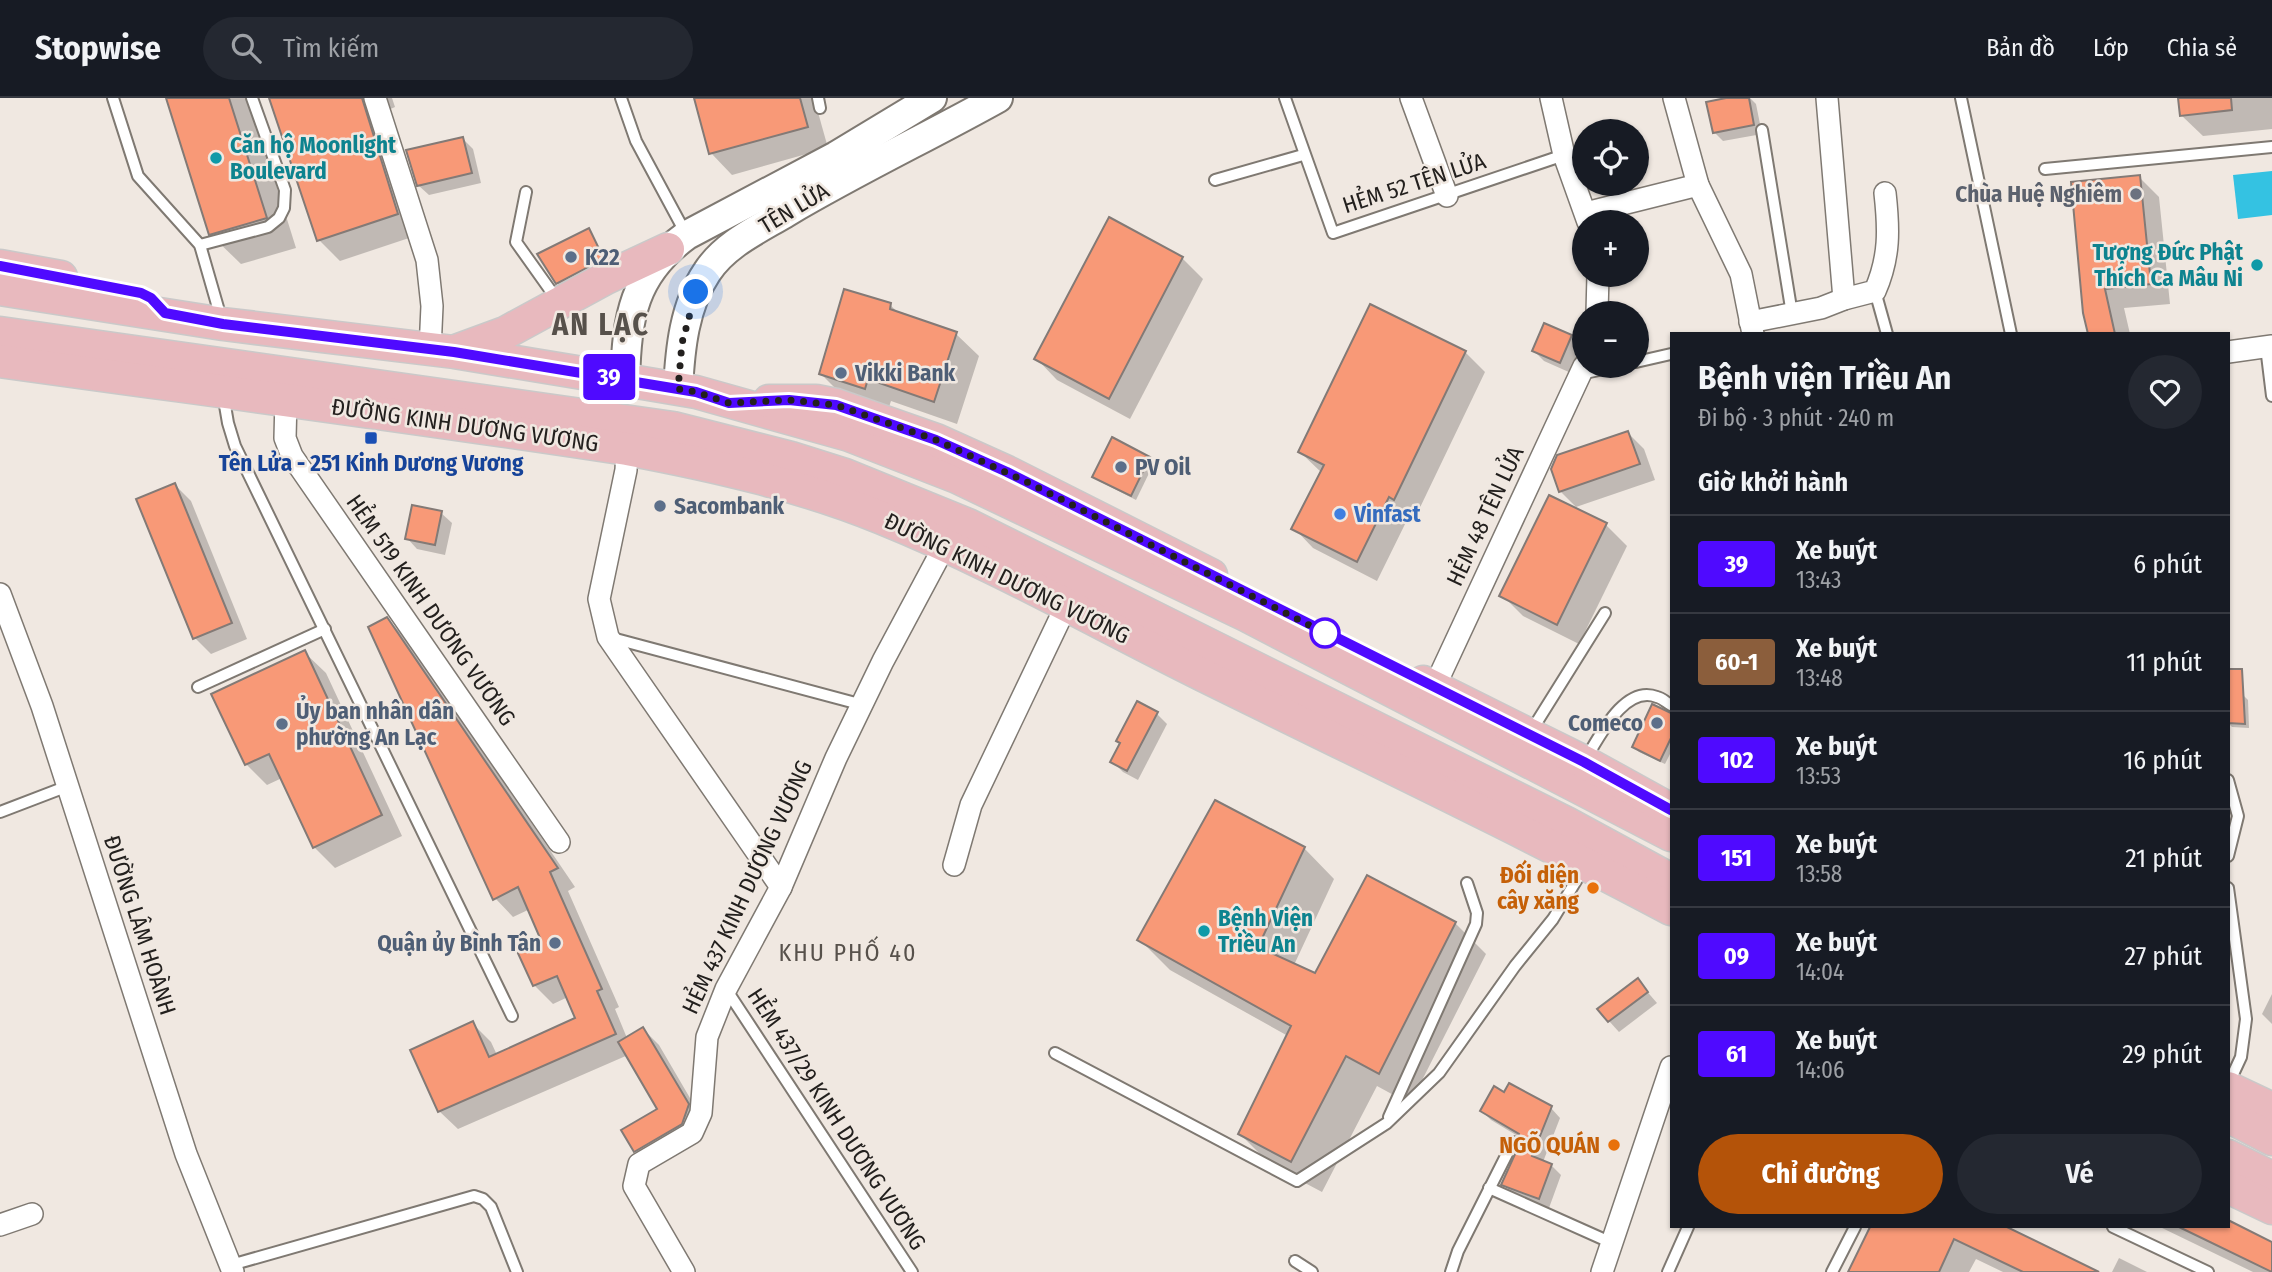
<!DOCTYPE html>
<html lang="vi">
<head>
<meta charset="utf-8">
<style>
	:root { --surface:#171b24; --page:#242831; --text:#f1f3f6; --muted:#9ea1a6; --line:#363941; --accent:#b45309 }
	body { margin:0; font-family:"Fira Sans Condensed",sans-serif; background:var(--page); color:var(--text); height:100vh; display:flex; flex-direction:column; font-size:26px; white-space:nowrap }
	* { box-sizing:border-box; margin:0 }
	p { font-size:23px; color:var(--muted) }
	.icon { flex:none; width:38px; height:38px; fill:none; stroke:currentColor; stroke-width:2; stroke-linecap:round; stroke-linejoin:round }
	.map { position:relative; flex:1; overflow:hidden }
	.panel { position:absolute; left:1670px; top:234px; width:560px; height:896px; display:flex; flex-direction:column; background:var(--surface); border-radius:0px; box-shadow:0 2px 5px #0004 }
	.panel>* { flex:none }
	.badge { padding:0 14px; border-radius:5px; font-size:24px; line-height:46px }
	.tools { position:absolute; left:1572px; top:21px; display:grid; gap:14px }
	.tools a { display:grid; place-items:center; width:77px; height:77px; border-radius:50%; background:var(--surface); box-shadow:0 2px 5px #0004; font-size:35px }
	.you { position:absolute; width:35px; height:35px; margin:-18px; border:5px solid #fff; border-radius:50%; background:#1a73e8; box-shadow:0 0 0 10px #1a73e833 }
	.map>.badge { position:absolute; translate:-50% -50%; box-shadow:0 0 0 4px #fff }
	h2 { padding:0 28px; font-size:26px; line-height:63px }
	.round { display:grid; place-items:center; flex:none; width:74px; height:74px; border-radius:37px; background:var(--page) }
	.head { display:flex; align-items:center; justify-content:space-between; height:119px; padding:0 28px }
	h1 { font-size:33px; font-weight:700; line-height:52px }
	.button { display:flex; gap:14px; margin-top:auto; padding:14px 28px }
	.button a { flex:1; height:80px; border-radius:42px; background:var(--accent); color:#fff; font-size:28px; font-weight:700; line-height:80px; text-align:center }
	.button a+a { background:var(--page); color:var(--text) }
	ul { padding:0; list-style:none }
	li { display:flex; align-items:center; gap:21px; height:98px; padding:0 28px; border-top:2px solid var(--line) }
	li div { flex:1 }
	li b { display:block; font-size:26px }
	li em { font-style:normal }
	li .badge { min-width:77px; font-weight:700; text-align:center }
	header { display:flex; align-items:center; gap:42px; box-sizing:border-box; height:98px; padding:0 35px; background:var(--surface); border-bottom:2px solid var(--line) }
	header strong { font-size:33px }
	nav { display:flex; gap:38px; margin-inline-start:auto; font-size:24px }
	.search { width:490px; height:63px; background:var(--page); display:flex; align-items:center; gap:18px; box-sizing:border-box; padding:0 24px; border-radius:38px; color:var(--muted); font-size:26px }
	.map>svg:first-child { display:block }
</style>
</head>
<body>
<header>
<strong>Stopwise</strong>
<div class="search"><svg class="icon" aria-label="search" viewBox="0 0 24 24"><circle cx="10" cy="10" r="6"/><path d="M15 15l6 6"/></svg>Tìm kiếm</div>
<nav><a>Bản đồ</a><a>Lớp</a><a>Chia sẻ</a></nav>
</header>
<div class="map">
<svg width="2272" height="1174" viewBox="0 0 2272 1174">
	<rect width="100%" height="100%" fill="#f0e8e1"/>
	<polygon fill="#34c2e2" points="2272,73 2272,117 2238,121 2233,77"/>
	<g fill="#0003">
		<polygon points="168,0 249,0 296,150 241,166 210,136"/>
		<polygon points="271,0 392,0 395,9 386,13 418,137 340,163 319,142"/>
		<polygon points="695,0 814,0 828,50 732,77 711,55"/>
		<polygon points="1734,0 1750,0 1756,6 1762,36 1723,43 1714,34"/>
		<polygon points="2179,0 2272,0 2272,31 2203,38 2181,17"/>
		<polygon points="462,40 473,51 481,85 429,97 418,87"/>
		<polygon points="2139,79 2159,99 2170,206 2124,210 2130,236 2090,236 2085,215"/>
		<polygon points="588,132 608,166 562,190 557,185"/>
		<polygon points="1182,160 1203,181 1130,321 1057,282 1036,260"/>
		<polygon points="890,207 900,216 956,236 979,258 957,326 891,303 888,312 843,298 820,275"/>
		<polygon points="1571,239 1581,249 1571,275 1544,263 1534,253"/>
		<polygon points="1465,254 1485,274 1415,420 1409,418 1377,483 1313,450 1294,430 1322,375 1300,354"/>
		<polygon points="1628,335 1644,351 1655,382 1576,409 1560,393"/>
		<polygon points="1149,360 1154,365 1136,402 1099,383 1094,378"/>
		<polygon points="175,387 191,403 247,541 211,556 195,540"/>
		<polygon points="441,415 452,425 445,457 417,451 407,440"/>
		<polygon points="1606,427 1627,448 1579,546 1523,518 1502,497"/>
		<polygon points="387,521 406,540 575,789 568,793 619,909 615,911 627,940 643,931 659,947 704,1024 651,1068 635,1053 660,1011 628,957 458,1031 439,1013 472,925 491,944 497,957 577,920 568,899 553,906 534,887 543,841 530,811 513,819 495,800"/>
		<polygon points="304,554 326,575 402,738 335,770 314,749 282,680 267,687 246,666"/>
		<polygon points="2243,597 2248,602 2249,630 2232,629 2228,625 2228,602 2232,598"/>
		<polygon points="1671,615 1671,654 1665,666 1639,654 1634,649 1667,616"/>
		<polygon points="1157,616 1167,626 1138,682 1123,674 1112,663"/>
		<polygon points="1304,750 1334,781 1294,867 1316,878 1455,825 1486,856 1410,1006 1377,988 1322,1094 1271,1067 1240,1036 1288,938 1170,872 1139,841"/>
		<polygon points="1637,882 1657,905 1619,934 1609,923"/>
		<polygon points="2272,896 2272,926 2262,916"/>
		<polygon points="1504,996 1551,1010 1560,1020 1543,1064 1551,1067 1561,1077 1549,1110 1513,1096 1503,1086 1522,1047 1521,1040 1491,1022 1482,1013"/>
		<polygon points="2228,1124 2272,1146 2272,1174 2253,1174 2160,1129 2228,1129"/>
		<polygon points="1872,1129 2003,1129 2095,1174 2003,1174 1976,1161 1969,1174 1850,1174"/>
		<polygon points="2119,1160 2147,1174 2112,1174"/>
	</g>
	<g fill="#f89977" stroke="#837a76" stroke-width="2">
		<polygon points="166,0 229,0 267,120 209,137"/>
		<polygon points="269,0 362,0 398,116 317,143"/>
		<polygon points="694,0 800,0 808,29 709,56"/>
		<polygon points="1726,0 1749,0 1754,27 1713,35 1706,4"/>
		<polygon points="2178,0 2231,0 2232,12 2180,18"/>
		<polygon points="463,39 472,75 417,88 406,52"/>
		<polygon points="2140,77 2151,186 2105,191 2115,236 2088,236 2083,215 2071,84"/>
		<polygon points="1109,119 1183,159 1109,301 1034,261"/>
		<polygon points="589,130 604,161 556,186 537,156"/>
		<polygon points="844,191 891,205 890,211 957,234 934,304 868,281 865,291 819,276"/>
		<polygon points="1370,206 1466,253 1394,402 1389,399 1357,464 1291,431 1324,367 1298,354"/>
		<polygon points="1544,225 1572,237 1560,265 1532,253"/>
		<polygon points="1628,333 1640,366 1559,394 1551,371 1557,357"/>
		<polygon points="1112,339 1150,359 1131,398 1092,379"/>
		<polygon points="175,385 232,525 193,541 136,401"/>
		<polygon points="1549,397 1607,425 1557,527 1499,498"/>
		<polygon points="412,407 442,413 435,447 405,441"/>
		<polygon points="387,519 558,770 550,774 602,891 597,893 616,936 438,1014 410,952 473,923 489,959 575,920 557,878 533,888 516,851 540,840 518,789 493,802 368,529"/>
		<polygon points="305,552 382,717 313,750 269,656 245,667 211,596"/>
		<polygon points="2228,571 2242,571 2245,626 2228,625"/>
		<polygon points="1137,603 1158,614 1127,673 1110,664 1120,645 1116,643"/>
		<polygon points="1652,606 1671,615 1671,640 1660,663 1632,649"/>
		<polygon points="1215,702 1305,749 1258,849 1315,875 1367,777 1456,824 1379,976 1346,958 1291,1064 1238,1036 1291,928 1137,842"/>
		<polygon points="1638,880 1648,894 1608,924 1597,911"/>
		<polygon points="643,929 689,1006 682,1026 634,1054 621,1032 657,1011 618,944"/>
		<polygon points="1509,985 1552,1008 1532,1058 1552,1066 1539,1101 1501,1087 1521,1043 1519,1036 1480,1013 1494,988 1504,994"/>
		<polygon points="2228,1122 2272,1144 2272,1174 2179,1129 2228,1129"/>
		<polygon points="1870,1129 2007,1129 2099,1174 2023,1174 1954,1141 1939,1174 1848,1174"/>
	</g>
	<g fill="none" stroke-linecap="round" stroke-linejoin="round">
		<defs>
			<g id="service">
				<polyline points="113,0 138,78 200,147 221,220"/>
				<polyline points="621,0 636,43 686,136"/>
				<polyline points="818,0 820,10"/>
				<polyline points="1285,0 1333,135 1564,57"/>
				<polyline points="1961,0 2011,236"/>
				<polyline points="1762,32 1792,216"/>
				<polyline points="2045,71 2272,49"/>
				<polyline points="1215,82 1303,57"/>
				<polyline points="526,94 516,144 558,203"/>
				<polyline points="200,147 268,129 279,120 284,110 285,92 252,0"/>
				<polyline points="1875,193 1887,236"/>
				<polyline points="2266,249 2272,298"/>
				<polyline points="1636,264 1671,256"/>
				<polyline points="1580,276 1618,268"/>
				<polyline points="223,296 228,325 235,348 512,918"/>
				<polyline points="612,540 863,607"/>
				<polyline points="198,589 325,531"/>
				<polyline points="1530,635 1605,515"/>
				<path d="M1585,662c14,-22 39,-76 72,-63 5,1 10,6 14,8"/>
				<polyline points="2228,682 2238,718 2228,758"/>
				<polyline points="0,714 68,688"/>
				<polyline points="2228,790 2246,921 2241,959 2228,987"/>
				<polyline points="726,891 912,1174"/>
				<polyline points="1055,955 1297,1083 1387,1025 1439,975 1515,868 1553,821 1585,768"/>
				<polyline points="1389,1019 1476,826 1477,815 1467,785"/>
				<polyline points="1489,1090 1612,1145"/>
				<polyline points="2113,1129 2208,1174"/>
				<polyline points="1295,1163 1312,1174"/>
				<polyline points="231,1167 474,1098 483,1101 491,1109 517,1174"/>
				<polyline points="1451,1174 1458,1153 1513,1044"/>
				<polyline points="1668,1174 1688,1129"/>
				<polyline points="1832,1174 1855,1129"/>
			</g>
			<g id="minor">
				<polyline points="375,0 427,162 432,208 430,252"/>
				<polyline points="1411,0 1447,98"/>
				<polyline points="1551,0 1564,57 1588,124"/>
				<polyline points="1674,0 1698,87 1741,176 1753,236"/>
				<polyline points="1827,0 1844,201"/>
				<polyline points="1586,115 1698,87"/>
				<polyline points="1597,215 1598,177"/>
				<path d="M1750,224l71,-14 23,-9 31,-8c15,-34 14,-62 10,-98"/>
				<polyline points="2228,254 2272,248"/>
				<polyline points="286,301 285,340 292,358 559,744"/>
				<polyline points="627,351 626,372 599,501 608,539 781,789"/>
				<polyline points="0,496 42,608 186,1056 233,1174"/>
				<polyline points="1434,590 1584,268"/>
				<polyline points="954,767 971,707 1067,506"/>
				<polyline points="0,1127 32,1116"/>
				<polyline points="684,1174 634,1088 639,1066 692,1035 701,1015 707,939 726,891 781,789 836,660 883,563 945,447"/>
				<polyline points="1602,1174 1671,969"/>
			</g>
			<g id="secondary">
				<path d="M625,282c2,-63 8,-106 62,-145l149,-79 96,-58"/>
				<path d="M678,291c2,-39 6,-83 29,-117 18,-28 52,-43 80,-60 69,-41 141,-75 211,-114"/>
			</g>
			<g id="primary">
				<polyline points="0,168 61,179"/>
				<polyline points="0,191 223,226 454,254 625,282 696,294 849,337 957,379 1246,517 1671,737"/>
				<polyline points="0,235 673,330 791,360 845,377 968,427 1566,725 1671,782"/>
				<polyline points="456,253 505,235 606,180 668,151"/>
				<path d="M0,263c209,29 418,56 627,88 86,16 174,36 255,69 111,45 214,104 321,157 156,77 314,152 468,234"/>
				<polyline points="769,303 816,303 836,307 936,342 1007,374 1211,477"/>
				<polyline points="1423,584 1584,664 1671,712"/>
				<polyline points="2228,990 2272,1011"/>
				<polyline points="2228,1018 2272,1041"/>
				<polyline points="2228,1058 2272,1080"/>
				<polyline points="2228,1089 2272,1110"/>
			</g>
		</defs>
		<use href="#service" stroke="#7f7972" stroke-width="14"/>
		<use href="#minor" stroke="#7f7972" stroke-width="24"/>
		<use href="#secondary" stroke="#7f7972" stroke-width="32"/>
		<use href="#primary" stroke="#cac9c9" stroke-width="35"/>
		<use href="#service" stroke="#fff" stroke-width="10"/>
		<use href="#minor" stroke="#fff" stroke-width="21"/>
		<use href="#secondary" stroke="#fff" stroke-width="28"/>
		<use href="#primary" stroke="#e8b9be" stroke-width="32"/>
	</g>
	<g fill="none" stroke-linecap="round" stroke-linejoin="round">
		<defs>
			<polyline id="line" points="0,168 141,195 151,200 165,215 223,226 454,254 696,294 729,305 789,302 836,307 936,342 1007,374 1584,664 1671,712"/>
		</defs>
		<use href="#line" stroke="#fff" stroke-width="16"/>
		<use href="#line" stroke="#4f0aff" stroke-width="10"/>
		<polyline stroke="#23201e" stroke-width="7" stroke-dasharray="0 12.6" points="696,194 682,245 678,291 696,294 729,305 789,302 836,307 936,342 1029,385 1329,537 1325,535"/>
	</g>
	<g fill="#0f9aa8" stroke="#f0e8e1" stroke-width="2.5">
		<circle cx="216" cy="60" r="7"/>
		<circle cx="2257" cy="167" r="7"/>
		<circle cx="1204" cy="833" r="7"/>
	</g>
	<circle fill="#6b7280" stroke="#f0e8e1" stroke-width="2.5" cx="2136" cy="96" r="7"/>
	<g fill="#5c6f8a" stroke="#f0e8e1" stroke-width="2.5">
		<circle cx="571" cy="159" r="7"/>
		<circle cx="841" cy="275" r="7"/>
		<circle cx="1121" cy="369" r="7"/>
		<circle cx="660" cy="408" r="7"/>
		<circle cx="1657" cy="625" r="7"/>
		<circle cx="282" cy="626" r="7"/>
		<circle cx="555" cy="845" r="7"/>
	</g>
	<rect fill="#1a4fb4" stroke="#f0e8e1" stroke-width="2.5" x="364" y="333" width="14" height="14" rx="3.5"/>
	<circle fill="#3f7fe0" stroke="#f0e8e1" stroke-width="2.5" cx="1340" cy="416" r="7"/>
	<circle fill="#fff" stroke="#4f0aff" stroke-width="3.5" cx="1325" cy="535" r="14"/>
	<g fill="#e8710a" stroke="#f0e8e1" stroke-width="2.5">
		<circle cx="1593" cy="790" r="7"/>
		<circle cx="1614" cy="1047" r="7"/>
	</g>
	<g text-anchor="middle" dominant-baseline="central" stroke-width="5" stroke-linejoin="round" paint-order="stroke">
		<g font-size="23" font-weight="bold" fill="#0d838f" stroke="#f0e8e1" text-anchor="start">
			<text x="230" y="47">Căn hộ Moonlight<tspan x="230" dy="26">Boulevard</tspan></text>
			<text x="2243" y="154" text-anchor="end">Tượng Đức Phật<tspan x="2243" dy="26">Thích Ca Mâu Ni</tspan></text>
			<text x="1218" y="820">Bệnh Viện<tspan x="1218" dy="26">Triều An</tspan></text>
		</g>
		<g font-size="23" fill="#23201e" stroke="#f0e8e1">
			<text transform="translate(1414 85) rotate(-18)">HẺM 52 TÊN LỬA</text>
			<text transform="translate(794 110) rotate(-31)">TÊN LỬA</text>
			<text transform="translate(465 327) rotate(8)">ĐƯỜNG KINH DƯƠNG VƯƠNG</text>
			<text transform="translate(1485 418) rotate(-65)">HẺM 48 TÊN LỬA</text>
			<text transform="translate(1007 480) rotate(26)">ĐƯỜNG KINH DƯƠNG VƯƠNG</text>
			<text transform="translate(431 512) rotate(55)">HẺM 519 KINH DƯƠNG VƯƠNG</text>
			<text transform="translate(747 789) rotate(-65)">HẺM 437 KINH DƯƠNG VƯƠNG</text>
			<text transform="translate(140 827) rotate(72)">ĐƯỜNG LÂM HOÀNH</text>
			<text transform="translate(837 1021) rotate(57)">HẺM 437/29 KINH DƯƠNG VƯƠNG</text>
		</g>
		<g font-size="23" font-weight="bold" fill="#5b616d" stroke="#f0e8e1" text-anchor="end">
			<text x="2122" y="96">Chùa Huệ Nghiêm</text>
		</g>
		<g font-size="23" font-weight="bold" fill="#4e5e75" stroke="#f0e8e1" text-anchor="start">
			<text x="585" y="159">K22</text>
			<text x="855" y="275">Vikki Bank</text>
			<text x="1135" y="369">PV Oil</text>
			<text x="674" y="408">Sacombank</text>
			<text x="296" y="613">Ủy ban nhân dân<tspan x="296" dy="26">phường An Lạc</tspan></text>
			<text x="1643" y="625" text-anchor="end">Comeco</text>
			<text x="541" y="845" text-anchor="end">Quận ủy Bình Tân</text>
		</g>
		<g font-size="23" font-weight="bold" fill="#164399" stroke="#f0e8e1">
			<text x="371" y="365">Tên Lửa - 251 Kinh Dương Vương</text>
		</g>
		<g font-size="23" font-weight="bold" fill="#366cbe" stroke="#f0e8e1" text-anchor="start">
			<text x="1354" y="416">Vinfast</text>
		</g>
		<g font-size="23" font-weight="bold" fill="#c56008" stroke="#f0e8e1" text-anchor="end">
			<text x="1579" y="777">Đối diện<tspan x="1579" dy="26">cây xăng</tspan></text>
			<text x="1600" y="1047">NGÕ QUÁN</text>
		</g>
		<g font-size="24" letter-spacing="2" fill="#57514b" stroke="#f0e8e1">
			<text x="848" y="855">KHU PHỐ 40</text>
		</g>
		<g font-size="30" font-weight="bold" letter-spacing="2" fill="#57514b" stroke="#f0e8e1">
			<text x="601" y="227">AN LẠC</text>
		</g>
	</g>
</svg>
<div class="tools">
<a><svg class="icon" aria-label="locate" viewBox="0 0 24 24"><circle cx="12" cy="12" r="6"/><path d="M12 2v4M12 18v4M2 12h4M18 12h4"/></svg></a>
<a>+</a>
<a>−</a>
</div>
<div class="you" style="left:696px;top:194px"></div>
<b class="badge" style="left:609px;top:279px;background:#4f0aff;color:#fff">39</b>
<section class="panel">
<div class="head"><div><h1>Bệnh viện Triều An</h1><p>Đi bộ · 3 phút · 240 m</p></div><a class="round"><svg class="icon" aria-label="heart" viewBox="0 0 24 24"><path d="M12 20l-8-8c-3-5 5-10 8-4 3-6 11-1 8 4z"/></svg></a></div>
<h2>Giờ khởi hành</h2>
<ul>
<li><span class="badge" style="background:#4f0aff;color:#fff">39</span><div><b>Xe buýt</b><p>13:43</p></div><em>6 phút</em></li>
<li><span class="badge" style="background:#8b5e3c;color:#fff">60-1</span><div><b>Xe buýt</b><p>13:48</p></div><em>11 phút</em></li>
<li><span class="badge" style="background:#4f0aff;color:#fff">102</span><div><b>Xe buýt</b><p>13:53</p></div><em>16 phút</em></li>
<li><span class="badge" style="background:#4f0aff;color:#fff">151</span><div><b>Xe buýt</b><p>13:58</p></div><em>21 phút</em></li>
<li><span class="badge" style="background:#4f0aff;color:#fff">09</span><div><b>Xe buýt</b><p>14:04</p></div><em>27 phút</em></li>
<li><span class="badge" style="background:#4f0aff;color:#fff">61</span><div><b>Xe buýt</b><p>14:06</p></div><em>29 phút</em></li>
</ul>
<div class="button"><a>Chỉ đường</a><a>Vé</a></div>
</section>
</div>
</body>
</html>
